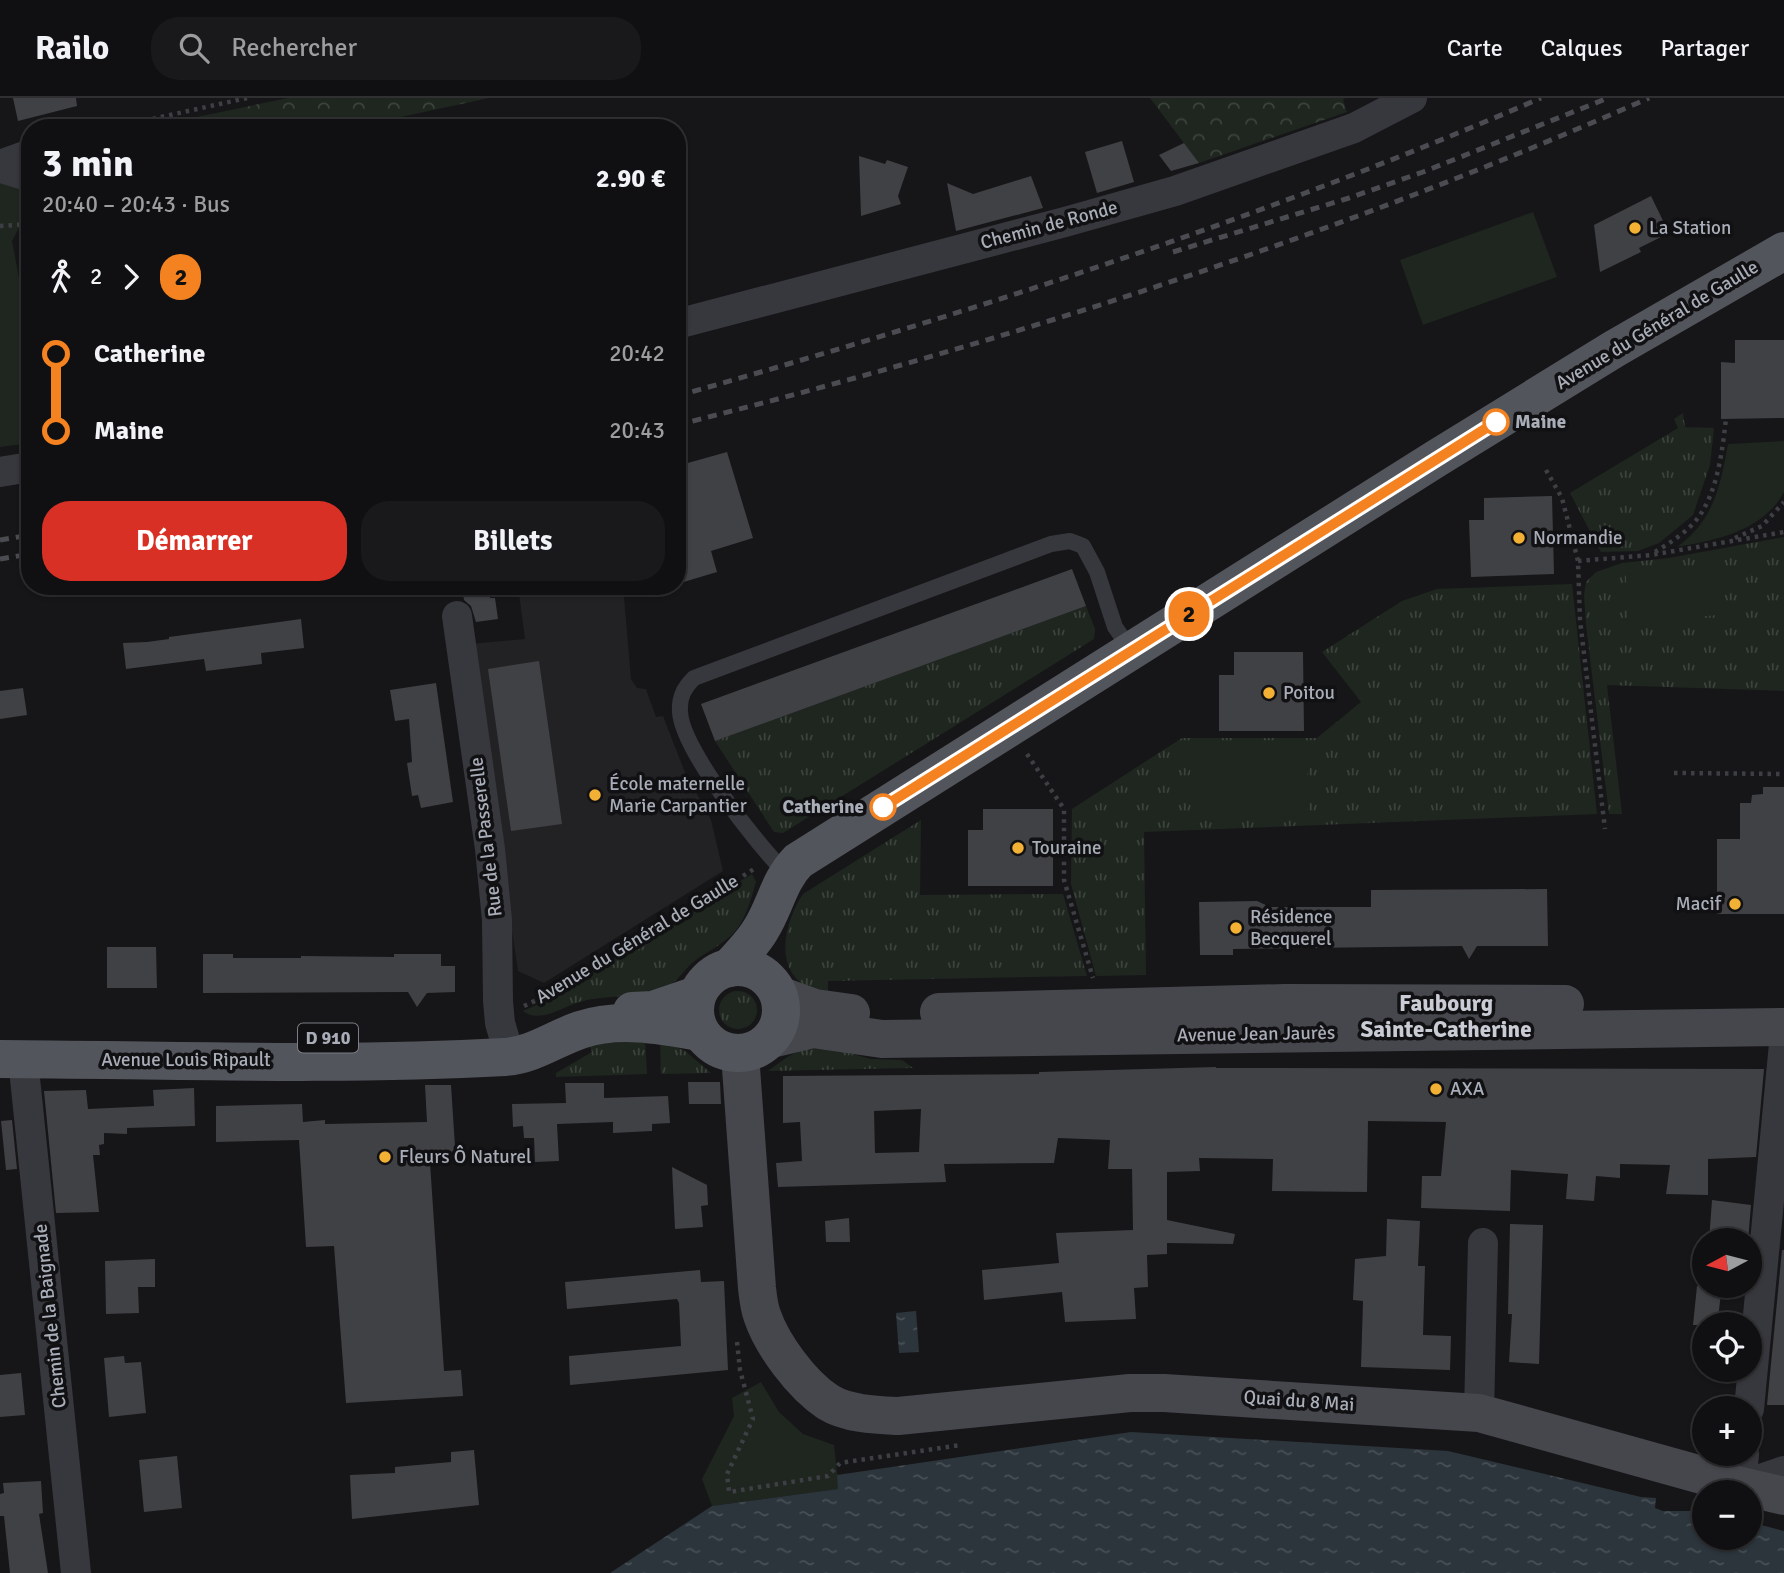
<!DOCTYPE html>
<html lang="fr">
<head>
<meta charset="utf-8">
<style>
	:root { --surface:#101012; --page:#19191b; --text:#f1f3f6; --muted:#9c9d9f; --line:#303032; --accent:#d93025 }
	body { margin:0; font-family:Signika,sans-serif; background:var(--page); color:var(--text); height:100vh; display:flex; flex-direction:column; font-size:26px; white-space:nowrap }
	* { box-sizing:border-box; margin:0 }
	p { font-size:23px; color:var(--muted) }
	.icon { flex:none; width:38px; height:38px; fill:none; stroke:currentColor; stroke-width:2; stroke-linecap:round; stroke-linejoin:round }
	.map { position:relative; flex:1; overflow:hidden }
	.side { position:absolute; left:21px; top:21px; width:665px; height:476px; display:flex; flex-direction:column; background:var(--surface); border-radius:28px; box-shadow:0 2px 5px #0004,0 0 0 2px var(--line) }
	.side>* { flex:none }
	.badge { padding:0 14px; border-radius:23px; font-size:24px; line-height:46px }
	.needle { width:46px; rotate:263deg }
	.controls { position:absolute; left:1692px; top:1130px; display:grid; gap:14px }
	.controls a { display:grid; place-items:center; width:70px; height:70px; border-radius:50%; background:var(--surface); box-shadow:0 2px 5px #0004,0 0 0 2px var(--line); font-size:35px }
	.map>.badge { position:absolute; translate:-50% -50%; box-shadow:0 0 0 4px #fff }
	.legs { display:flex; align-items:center; gap:10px; height:77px; padding:0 21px; font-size:23px }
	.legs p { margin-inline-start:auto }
	.head { display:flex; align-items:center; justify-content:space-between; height:119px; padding:0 21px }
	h1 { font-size:38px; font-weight:700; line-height:52px }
	.primary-button { display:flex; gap:14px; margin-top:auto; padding:14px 21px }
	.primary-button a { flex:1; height:80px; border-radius:28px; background:var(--accent); color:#fff; font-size:28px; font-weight:700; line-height:80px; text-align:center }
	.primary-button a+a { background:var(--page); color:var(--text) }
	ul { padding:0 21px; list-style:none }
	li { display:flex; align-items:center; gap:24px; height:77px; font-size:26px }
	li i { display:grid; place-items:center; width:10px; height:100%; margin:0 9px; background:currentColor }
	li i::after { content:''; width:18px; height:18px; margin:-9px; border:5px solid; border-radius:50%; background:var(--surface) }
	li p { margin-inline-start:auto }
	li:first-child i { background:linear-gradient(#0000 50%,currentColor 0) }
	li:last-child i { background:linear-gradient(currentColor 50%,#0000 0) }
	header { display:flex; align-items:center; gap:42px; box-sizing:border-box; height:98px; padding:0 35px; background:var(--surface); border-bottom:2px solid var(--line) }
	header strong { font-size:33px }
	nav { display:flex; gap:38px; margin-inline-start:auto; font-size:24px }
	.search { width:490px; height:63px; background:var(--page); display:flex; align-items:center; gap:18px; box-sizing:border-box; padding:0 24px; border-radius:28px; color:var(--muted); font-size:26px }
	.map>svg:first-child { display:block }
</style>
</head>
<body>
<header>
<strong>Railo</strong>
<div class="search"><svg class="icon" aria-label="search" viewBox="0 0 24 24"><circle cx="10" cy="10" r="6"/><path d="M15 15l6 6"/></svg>Rechercher</div>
<nav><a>Carte</a><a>Calques</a><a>Partager</a></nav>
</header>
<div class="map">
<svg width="1784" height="1475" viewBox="0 0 1784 1475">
	<defs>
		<pattern id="grass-tufts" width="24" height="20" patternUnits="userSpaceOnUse" patternTransform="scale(1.75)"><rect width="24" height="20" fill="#1e261f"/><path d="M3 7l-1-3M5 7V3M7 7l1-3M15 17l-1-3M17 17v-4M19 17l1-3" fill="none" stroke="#3c433d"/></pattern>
		<pattern id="forest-crowns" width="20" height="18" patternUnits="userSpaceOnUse" patternTransform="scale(1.75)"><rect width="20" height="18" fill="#1e261f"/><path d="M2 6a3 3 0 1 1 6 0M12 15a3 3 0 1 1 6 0" fill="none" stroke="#3c433d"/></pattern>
		<pattern id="water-ripples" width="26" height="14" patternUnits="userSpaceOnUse" patternTransform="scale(1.75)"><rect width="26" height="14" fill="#2c353c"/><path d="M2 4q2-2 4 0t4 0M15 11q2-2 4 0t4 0" fill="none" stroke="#485056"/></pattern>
	</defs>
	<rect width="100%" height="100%" fill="#161618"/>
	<polygon fill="#222225" points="518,488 623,488 631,581 637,590 646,591 656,619 663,618 684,672 711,722 723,773 544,885 518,873 470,546 525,541"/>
	<g fill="url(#grass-tufts)">
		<polygon points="1683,315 1685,329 1714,330 1710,367 1693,417 1659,445 1638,453 1601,454 1570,395 1678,330 1674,321"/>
		<polygon points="1784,439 1784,593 1607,587 1622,716 1609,716 1586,527 1584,497 1586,484 1596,474 1622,465 1669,460"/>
		<polygon points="1572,486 1597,716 1144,734 1146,877 1096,878 1071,786 1072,711 1182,640 1317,640 1361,604 1322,554 1402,503 1437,491"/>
		<polygon points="1086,508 1095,531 1094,541 783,735 774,734 715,643"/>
		<path d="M921,722l-1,75 143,-1 24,82 -259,5v14c-8,-4 -18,-6 -25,-11 -30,-20 -16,-67 0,-90z"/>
		<path d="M752,776l4,8c-7,23 -12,46 -33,60 -10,8 -22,13 -31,21 -9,8 -16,21 -28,25 -27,11 -57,6 -85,14 -17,5 -39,22 -56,9l32,-14z"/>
		<circle cx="738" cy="912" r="19"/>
		<polygon points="645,941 647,976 556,979 556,975 592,954 589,947"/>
		<polygon points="660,942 685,953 711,975 661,976"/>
		<path d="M830,950l41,11 31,1 11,8 -145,3c28,-20 27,-22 62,-23z"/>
	</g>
	<g fill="url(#forest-crowns)">
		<polygon points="288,0 489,0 382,23 362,30 144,30"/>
		<polygon points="1150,0 1345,0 1343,2 1347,14 1199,65"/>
	</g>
	<g fill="#1e261f">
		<polygon points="30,70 30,116 26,117 12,143 30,237 30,345 0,349 0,84"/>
		<polygon points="1533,114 1557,179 1423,227 1400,162"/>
		<path d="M1784,343v51c-21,39 -67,48 -107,55 37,-27 43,-60 51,-103z"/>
		<polygon points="1717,472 1718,517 1627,524 1626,477"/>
		<polygon points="1307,649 1308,719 1191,723 1190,652"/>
		<polygon points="761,1284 779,1314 803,1336 834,1347 839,1391 712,1408 702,1381 734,1318 732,1300"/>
	</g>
	<g fill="url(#water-ripples)">
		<polygon points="916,1213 919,1254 899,1255 896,1215"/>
		<polygon points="1131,1334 1448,1353 1641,1399 1656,1400 1655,1410 1663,1413 1704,1413 1704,1440 1750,1440 1750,1424 1784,1433 1784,1475 610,1475 712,1408 838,1391 837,1377"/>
	</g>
	<g fill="#404145" fill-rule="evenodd">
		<polygon points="13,0 76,0 77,8 18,23"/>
		<polygon points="1122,43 1134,84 1097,95 1085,54"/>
		<polygon points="1184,45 1199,65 1171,73 1159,57"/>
		<polygon points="859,58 885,66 887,62 908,69 898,98 901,106 861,118"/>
		<polygon points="1031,78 1043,110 956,133 947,85 973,96"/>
		<polygon points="1651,98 1669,135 1639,150 1641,154 1600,174 1594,127"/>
		<polygon points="1735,242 1784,242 1784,320 1721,321 1721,264 1735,265"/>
		<polygon points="727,354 753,440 711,453 717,474 677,486 677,368"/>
		<polygon points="1552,398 1554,476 1471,479 1469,422 1484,422 1484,400"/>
		<polygon points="1072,471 1086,508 715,643 701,606"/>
		<polygon points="462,488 489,488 490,500 495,500 498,521 476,524 471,508 464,502"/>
		<polygon points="301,521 304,550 261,555 262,566 206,573 204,561 126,571 123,545 147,544 169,541 169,539"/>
		<polygon points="1234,554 1303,554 1304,633 1219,633 1219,577 1234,577"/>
		<polygon points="539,563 562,726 511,733 488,571"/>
		<polygon points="436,585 453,704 421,710 418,697 412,698 407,665 412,664 409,621 395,623 390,592"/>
		<polygon points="23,590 27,617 0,621 0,593"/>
		<polygon points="1763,689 1784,689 1784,816 1717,816 1717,741 1740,741 1740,705 1751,705 1752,697 1763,696"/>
		<polygon points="983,711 1053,711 1053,788 968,788 968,732 983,732"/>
		<polygon points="1547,791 1548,848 1477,848 1469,861 1462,848 1233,851 1233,857 1200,857 1199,804 1257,803 1270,809 1371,809 1371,792"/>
		<polygon points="107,849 156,849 157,890 107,890"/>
		<polygon points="203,856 233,856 233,860 301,860 301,858 394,859 394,856 441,856 441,868 455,868 455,894 427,895 417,909 408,894 203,895"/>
		<path d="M1216,969v1l548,1 -8,88 -48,2v36l-42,-1 4,-29 -50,-1v14l-24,-2 -2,25 -28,-2 2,-25 -57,-4 -1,41 -89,-3 1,-32h19l5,-54 -78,-1 -1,71 -95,-1 1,-32 -74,-1 1,13 -33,1v48l68,14 -2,10 -66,-1v11l-20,1 1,32 -14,1 2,31 -71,3 -3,-30 -78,8 -2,-30 77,-7 -3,-30 77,-3 -1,-61h-24l2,-29 -52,-2 -4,25 -110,1 2,18 -168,5 -2,-24 26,-2 -2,-39 -17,1v-47l256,-2v-2zM921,1011l-2,43 -44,1 -1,-42z"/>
		<polygon points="688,984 720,984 721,1006 689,1006"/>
		<polygon points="565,985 604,985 604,1000 668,998 670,1025 652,1026 652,1033 613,1035 613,1024 557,1026 559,1063 535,1064 534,1040 524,1040 523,1028 513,1029 512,1006 566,1005"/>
		<polygon points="425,987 451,987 456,1064 430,1065 444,1273 461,1272 463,1298 346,1305 334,1148 306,1149 299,1042 216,1044 216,1008 302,1006 303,1024 325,1022 325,1026 427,1024"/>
		<polygon points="194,990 195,1028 127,1030 127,1036 104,1035 104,1046 99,1047 100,1057 93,1057 99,1114 56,1115 44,993 86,992 88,1011 154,1008 153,992"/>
		<polygon points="12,1022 17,1071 6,1072 1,1023"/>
		<polygon points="672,1069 707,1087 708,1107 701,1108 703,1129 675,1131"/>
		<polygon points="1712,1102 1751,1107 1748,1143 1709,1143"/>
		<polygon points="849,1120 850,1144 826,1144 825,1123"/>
		<polygon points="1387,1121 1420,1123 1418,1168 1425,1168 1423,1237 1451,1238 1450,1272 1361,1269 1363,1203 1353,1202 1355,1161 1386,1158"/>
		<polygon points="1510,1126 1543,1127 1539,1266 1509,1264 1512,1216 1508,1216"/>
		<polygon points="1782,1152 1784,1152 1784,1307 1767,1307"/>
		<polygon points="155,1161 155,1189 138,1189 139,1215 106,1216 105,1163"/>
		<polygon points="700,1172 701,1184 724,1183 728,1272 570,1287 569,1258 681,1248 679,1205 677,1201 567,1211 565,1184"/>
		<polygon points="1697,1188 1722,1188 1717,1227 1693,1227"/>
		<polygon points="124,1258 125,1265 141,1264 146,1315 109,1319 104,1260"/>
		<polygon points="21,1275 25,1317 0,1319 0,1277"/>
		<polygon points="474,1352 479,1407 352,1421 350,1377 395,1375 395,1369 451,1364 451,1354"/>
		<polygon points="177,1358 182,1410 144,1414 139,1362"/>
		<polygon points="41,1383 43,1415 39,1416 48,1475 10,1475 4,1418 0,1418 0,1396 4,1395 3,1385"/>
	</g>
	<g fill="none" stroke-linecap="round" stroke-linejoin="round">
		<g stroke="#3d3f44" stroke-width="4.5" stroke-dasharray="3.5 5" stroke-linecap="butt">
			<polyline points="111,30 247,0"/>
			<polyline points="0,128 30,126"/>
			<polyline points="1546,372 1562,400 1578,463 1580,522 1605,731"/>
			<polyline points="1735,440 1762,428 1784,404"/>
			<path d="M1655,454c15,-9 32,-20 43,-34 20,-28 24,-66 28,-99"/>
			<polyline points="1578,463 1651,457 1784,434"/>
			<polyline points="1027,656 1064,711 1064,782 1093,880"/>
			<polyline points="1674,675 1784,676"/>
			<polyline points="524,908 571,886 754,771"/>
			<polyline points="737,1244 740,1272 753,1321 727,1376 729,1394 828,1378 840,1365 961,1347"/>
		</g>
		<g stroke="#37383d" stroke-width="16">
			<polyline points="0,77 30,86"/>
			<path d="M786,775c-28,-27 -104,-124 -106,-161 -1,-15 4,-24 14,-34l357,-134 19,-3 13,5 14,26 18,55 16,23"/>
		</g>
		<g stroke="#37383d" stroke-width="30">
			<polyline points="0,67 30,56"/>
			<polyline points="677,226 1065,124 1175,93 1354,30 1412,0"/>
			<polyline points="0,374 30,369"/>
			<polyline points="457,518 490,751 497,822 498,903 500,925 510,959"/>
			<polyline points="23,961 76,1475"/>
			<polyline points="1749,1311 1784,946"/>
			<polyline points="1479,1315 1483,1145"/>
			<polyline points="1744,1356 1741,1388 1784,1373"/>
		</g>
		<g stroke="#45474d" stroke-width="38">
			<polyline points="779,897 815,910 851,915"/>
			<polyline points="939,914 1285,905 1565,906"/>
			<polyline points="771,941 813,931 882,941 1784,929"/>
			<path d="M740,956l17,234c1,9 2,19 5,27 10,30 40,70 66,87 19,12 48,13 70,14l232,-23h34l315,20 262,73 43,10"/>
		</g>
		<g stroke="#53555c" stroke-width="38">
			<circle cx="738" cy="912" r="43"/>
			<path d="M729,870c12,-13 24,-25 32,-39 15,-24 17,-47 37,-68l639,-403 177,-109 170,-98"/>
			<polyline points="632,913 653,912 697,897"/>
			<path d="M0,961c168,1 337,7 505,-2 28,-2 49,-18 75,-27 39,-13 81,-5 120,2"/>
		</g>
		<g stroke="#4a4c52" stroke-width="5" stroke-dasharray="9 7" stroke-linecap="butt">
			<polyline points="1173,154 1349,100 1423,74 1608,0"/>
			<path d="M677,298c294,-83 584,-177 864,-298"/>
			<path d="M677,327c331,-83 659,-189 972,-327"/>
			<polyline points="0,442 30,437"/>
			<polyline points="0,461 30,456"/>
		</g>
	</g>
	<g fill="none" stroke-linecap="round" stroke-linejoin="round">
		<defs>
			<polyline id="line-1" points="883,709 1496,324"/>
		</defs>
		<use href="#line-1" stroke="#fff" stroke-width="16"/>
		<use href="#line-1" stroke="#f58220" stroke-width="10"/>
	</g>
	<g fill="#f2b134" stroke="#111113" stroke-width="2.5">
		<circle cx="1635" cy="130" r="7"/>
		<circle cx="1519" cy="440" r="7"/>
		<circle cx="1269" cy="595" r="7"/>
		<circle cx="595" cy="697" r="7"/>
		<circle cx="1018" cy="750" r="7"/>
		<circle cx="1735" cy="806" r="7"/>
		<circle cx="1236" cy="830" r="7"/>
		<circle cx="1436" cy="991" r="7"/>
		<circle cx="385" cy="1059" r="7"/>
	</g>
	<g fill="#fff" stroke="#f58220" stroke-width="3.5">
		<circle cx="1496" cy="324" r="12"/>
		<circle cx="883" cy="709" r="12"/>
	</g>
	<g text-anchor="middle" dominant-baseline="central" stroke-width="7" stroke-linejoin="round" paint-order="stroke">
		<rect fill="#111113" stroke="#7b7e86" stroke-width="2" x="298" y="925.5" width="60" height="29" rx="5"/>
		<g font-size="18" font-weight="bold" fill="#a8adb8">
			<text x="328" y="940">D 910</text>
		</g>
		<g font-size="19" fill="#a8adb8" stroke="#111113">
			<text transform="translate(1049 127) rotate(-15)">Chemin de Ronde</text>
			<text transform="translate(1657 227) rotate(-31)">Avenue du Général de Gaulle</text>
			<text transform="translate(486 739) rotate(-97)">Rue de la Passerelle</text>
			<text transform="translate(637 841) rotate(-31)">Avenue du Général de Gaulle</text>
			<text transform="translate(1256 936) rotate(-1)">Avenue Jean Jaurès</text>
			<text x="186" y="962">Avenue Louis Ripault</text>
			<text transform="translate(50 1218) rotate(-96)">Chemin de la Baignade</text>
			<text transform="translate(1299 1303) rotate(4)">Quai du 8 Mai</text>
		</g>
		<g font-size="19" fill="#a8adb8" stroke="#111113" text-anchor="start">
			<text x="1649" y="130">La Station</text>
			<text x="1533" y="440">Normandie</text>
			<text x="1283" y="595">Poitou</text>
			<text x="609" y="686">École maternelle<tspan x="609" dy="22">Marie Carpantier</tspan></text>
			<text x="1032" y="750">Touraine</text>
			<text x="1721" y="806" text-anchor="end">Macif</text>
			<text x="1250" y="819">Résidence<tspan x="1250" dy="22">Becquerel</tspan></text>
			<text x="1450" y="991">AXA</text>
			<text x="399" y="1059">Fleurs Ô Naturel</text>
		</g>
		<g font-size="19" font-weight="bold" fill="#a8adb8" stroke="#111113" text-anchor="start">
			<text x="1515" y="324">Maine</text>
			<text x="864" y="709" text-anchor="end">Catherine</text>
		</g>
		<g font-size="23" font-weight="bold" fill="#c9ccd4" stroke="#111113">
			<text x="1446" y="905">Faubourg<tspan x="1446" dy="26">Sainte-Catherine</tspan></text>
		</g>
	</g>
</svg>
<div class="controls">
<a><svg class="needle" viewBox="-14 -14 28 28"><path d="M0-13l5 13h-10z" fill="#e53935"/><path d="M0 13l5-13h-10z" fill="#9c9d9f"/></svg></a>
<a><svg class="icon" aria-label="locate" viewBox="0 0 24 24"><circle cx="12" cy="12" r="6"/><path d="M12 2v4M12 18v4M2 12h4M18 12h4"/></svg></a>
<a>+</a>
<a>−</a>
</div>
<b class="badge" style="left:1189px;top:516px;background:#f58220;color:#111">2</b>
<section class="side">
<div class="head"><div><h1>3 min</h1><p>20:40 – 20:43 · Bus</p></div><b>2.90 €</b></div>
<div class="legs"><svg class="icon" aria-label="walk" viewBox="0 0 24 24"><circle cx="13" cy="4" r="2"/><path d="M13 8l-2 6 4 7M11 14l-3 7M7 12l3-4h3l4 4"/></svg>2<svg class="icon" aria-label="forward" viewBox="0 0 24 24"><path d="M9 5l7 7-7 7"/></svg><b class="badge" style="background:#f58220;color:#111">2</b></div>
<ul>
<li><i style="color:#f58220"></i><b>Catherine</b><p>20:42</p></li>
<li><i style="color:#f58220"></i><b>Maine</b><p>20:43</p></li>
</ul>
<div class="primary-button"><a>Démarrer</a><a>Billets</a></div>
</section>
</div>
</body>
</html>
